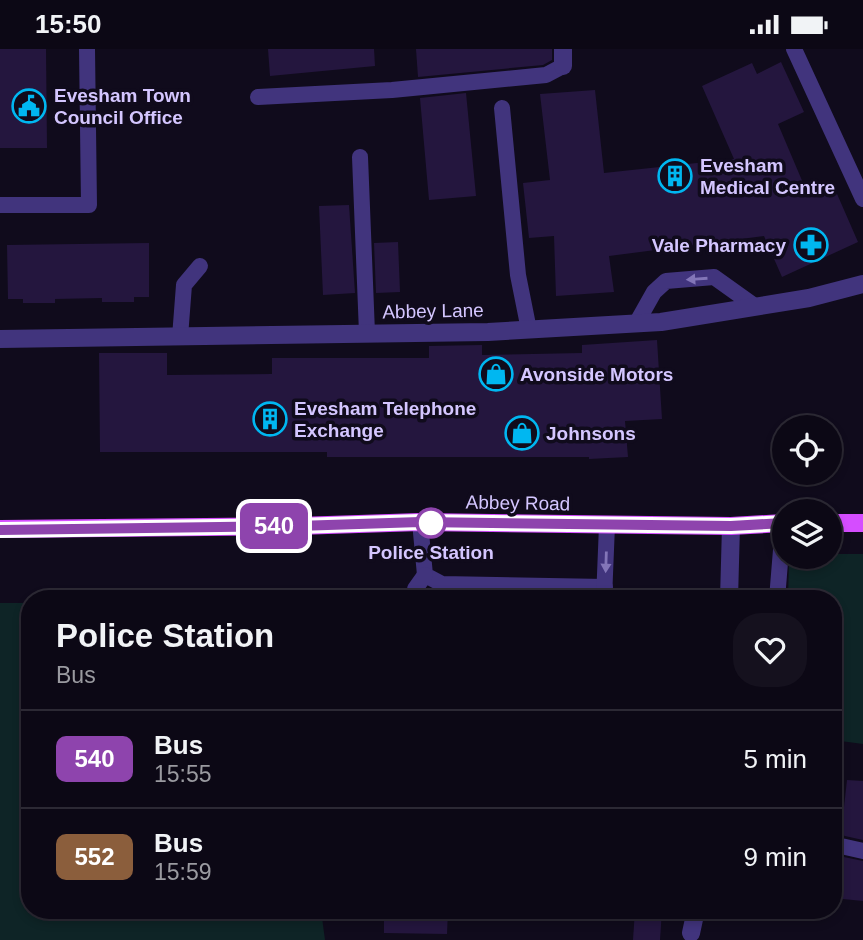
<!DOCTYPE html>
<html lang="en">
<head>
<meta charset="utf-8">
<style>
	:root { --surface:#0c0815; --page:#15111e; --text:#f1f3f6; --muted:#9a9aa0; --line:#2c2934 }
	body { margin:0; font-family:Helvetica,sans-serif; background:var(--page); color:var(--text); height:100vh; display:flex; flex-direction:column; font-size:26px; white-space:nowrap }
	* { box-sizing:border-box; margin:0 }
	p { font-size:23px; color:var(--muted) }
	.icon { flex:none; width:38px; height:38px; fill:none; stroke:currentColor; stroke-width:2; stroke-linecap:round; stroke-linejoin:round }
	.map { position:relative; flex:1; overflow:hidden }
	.sheet { position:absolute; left:21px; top:541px; width:821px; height:329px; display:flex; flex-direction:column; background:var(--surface); border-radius:28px; box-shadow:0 4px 10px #0003,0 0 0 2px var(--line) }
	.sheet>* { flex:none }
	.badge { padding:0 14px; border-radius:10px; font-size:24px; line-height:46px }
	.fabs { position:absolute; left:772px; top:366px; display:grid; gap:14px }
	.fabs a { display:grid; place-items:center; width:70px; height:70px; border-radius:50%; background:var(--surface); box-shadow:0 4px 10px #0003,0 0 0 2px var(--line); font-size:35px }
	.map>.badge { position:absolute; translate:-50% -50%; box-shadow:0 0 0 4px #fff }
	.round { display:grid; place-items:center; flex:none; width:74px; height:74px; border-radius:28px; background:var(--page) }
	.headline { display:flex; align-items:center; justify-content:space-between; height:119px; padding:0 35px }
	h1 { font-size:33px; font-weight:700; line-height:52px }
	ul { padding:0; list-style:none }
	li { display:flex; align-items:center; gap:21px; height:98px; padding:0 35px; border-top:2px solid var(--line) }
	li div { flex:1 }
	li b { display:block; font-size:26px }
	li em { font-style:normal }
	li .badge { min-width:77px; font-weight:700; text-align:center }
	.status { display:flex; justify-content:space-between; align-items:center; height:49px; padding:0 35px; background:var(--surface); direction:ltr }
	.status svg { height:19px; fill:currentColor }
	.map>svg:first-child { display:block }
</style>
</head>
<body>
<div class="status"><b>15:50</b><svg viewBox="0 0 49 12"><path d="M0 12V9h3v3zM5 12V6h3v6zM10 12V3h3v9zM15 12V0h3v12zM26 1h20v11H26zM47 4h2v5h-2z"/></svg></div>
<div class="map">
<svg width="863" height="891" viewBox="0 0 863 891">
	<rect width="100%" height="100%" fill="#100b1c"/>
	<g fill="#0e2426">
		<polygon points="830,505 863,505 863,695 833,691 833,550 788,549 789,512 799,508 830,508"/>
		<polygon points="0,554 30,554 30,861 321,861 325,891 0,891"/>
	</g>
	<g fill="#24163e">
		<polygon points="0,0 46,0 47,99 0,99"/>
		<polygon points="268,0 374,0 375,17 270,27"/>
		<polygon points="416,0 552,0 552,11 543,16 418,28"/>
		<polygon points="781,13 804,63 778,75 809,148 834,138 858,193 782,228 764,187 609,207 614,243 556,247 554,187 529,189 523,134 550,131 540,45 595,41 604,124 734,110 702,37 752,14 757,25"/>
		<polygon points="466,44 476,147 429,151 420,49"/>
		<polygon points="349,156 355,244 323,246 319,157"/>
		<polygon points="398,193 400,243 376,244 374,194"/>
		<polygon points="149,194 149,248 134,248 134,253 102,253 102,249 55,250 55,254 23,254 23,250 8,250 7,196"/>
		<polygon points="657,291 662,370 625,372 628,408 589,410 589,408 327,408 327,403 100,403 99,304 167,304 167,326 272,325 272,309 429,309 429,297 482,296 482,306 582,304 582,296"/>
		<polygon points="847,731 863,732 863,791 845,787 841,785"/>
		<polygon points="839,807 863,812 863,852 833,849 833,811 838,812"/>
		<polygon points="384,861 448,861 447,885 384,884"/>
		<polygon points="635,861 662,861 660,891 633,891"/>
	</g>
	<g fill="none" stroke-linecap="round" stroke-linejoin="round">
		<g stroke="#41347d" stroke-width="16">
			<polyline points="794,0 863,150"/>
			<polyline points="258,48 392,41 546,26 563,17"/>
			<polyline points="502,59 518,226 529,281"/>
			<polyline points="360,108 367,284"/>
			<polyline points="0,156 89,156 87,0"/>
			<polyline points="636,275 654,243 666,232 714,228 756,258"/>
			<polyline points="180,288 184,236 200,217"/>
			<polyline points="420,473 425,526 442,535 605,538"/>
			<polyline points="415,550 415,540 425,526"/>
			<polyline points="604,550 607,476"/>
			<polyline points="777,550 781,501 784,489"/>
			<polyline points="833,792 841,797 863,802"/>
		</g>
		<g stroke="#41347d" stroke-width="18">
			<polyline points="563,0 563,17"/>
			<polyline points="0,290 488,283 661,273 809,249 863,235"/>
			<polyline points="729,550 731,477"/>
			<polyline points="691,884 696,861"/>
		</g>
		<g stroke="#d54dff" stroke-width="18">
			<polyline points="830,474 863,474"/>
			<polyline points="0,480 297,477 420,473 731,477 784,474"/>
		</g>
	</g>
	<defs><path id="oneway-solid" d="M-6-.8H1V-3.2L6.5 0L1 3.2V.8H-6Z" transform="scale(1.75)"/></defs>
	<g fill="#8376b8">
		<use href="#oneway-solid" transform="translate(697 230) rotate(176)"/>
		<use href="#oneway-solid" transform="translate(606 513) rotate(92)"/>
	</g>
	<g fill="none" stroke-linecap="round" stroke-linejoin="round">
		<defs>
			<polyline id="line" points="0,481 297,477 420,473 731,477 784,474"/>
		</defs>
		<use href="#line" stroke="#fff" stroke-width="16"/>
		<use href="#line" stroke="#8e44ad" stroke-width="10"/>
	</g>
	<defs>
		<symbol id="civic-ring" viewBox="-11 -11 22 22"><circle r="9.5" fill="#100b1c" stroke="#00b7f1" stroke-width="1.5"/><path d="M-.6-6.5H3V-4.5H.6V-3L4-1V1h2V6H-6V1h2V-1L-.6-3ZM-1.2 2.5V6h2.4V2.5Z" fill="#00b7f1"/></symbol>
		<symbol id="building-ring" viewBox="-11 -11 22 22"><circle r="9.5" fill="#100b1c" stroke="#00b7f1" stroke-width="1.5"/><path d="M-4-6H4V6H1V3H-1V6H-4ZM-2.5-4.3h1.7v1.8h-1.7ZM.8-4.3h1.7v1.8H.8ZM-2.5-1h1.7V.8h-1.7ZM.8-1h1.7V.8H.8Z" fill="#00b7f1"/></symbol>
		<symbol id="pharmacy-ring" viewBox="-11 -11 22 22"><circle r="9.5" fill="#100b1c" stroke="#00b7f1" stroke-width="1.5"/><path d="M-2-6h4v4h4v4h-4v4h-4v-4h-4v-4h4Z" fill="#00b7f1"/></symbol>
		<symbol id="shop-ring" viewBox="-11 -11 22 22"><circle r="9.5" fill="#100b1c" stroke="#00b7f1" stroke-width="1.5"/><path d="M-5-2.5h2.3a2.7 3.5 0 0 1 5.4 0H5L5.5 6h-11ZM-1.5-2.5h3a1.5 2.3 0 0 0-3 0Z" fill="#00b7f1"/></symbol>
	</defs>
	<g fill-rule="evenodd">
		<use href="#civic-ring" x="10" y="38" width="38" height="38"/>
		<use href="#building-ring" x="656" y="108" width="38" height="38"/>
		<use href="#pharmacy-ring" x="792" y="177" width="38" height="38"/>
		<use href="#shop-ring" x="477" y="306" width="38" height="38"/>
		<use href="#building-ring" x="251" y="351" width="38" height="38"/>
		<use href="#shop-ring" x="503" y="365" width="38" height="38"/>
	</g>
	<circle fill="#fff" stroke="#8e44ad" stroke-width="3.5" cx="431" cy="474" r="14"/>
	<g text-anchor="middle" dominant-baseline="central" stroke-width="7" stroke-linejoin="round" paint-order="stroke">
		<g font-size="19" font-weight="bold" fill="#d4c6ff" stroke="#100b1c" text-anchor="start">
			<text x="54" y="46">Evesham Town<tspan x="54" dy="22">Council Office</tspan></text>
			<text x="700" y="116">Evesham<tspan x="700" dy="22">Medical Centre</tspan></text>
			<text x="786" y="196" text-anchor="end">Vale Pharmacy</text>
			<text x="520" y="325">Avonside Motors</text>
			<text x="294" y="359">Evesham Telephone<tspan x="294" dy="22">Exchange</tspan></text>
			<text x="546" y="384">Johnsons</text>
		</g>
		<g font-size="19" fill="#d4c6ff" stroke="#100b1c">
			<text transform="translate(433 262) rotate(-1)">Abbey Lane</text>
			<text transform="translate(518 454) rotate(1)">Abbey Road</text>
		</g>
		<g font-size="19" font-weight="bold" fill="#d4c6ff" stroke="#100b1c">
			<text x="431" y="503">Police Station</text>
		</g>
	</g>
</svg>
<div class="fabs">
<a><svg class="icon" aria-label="locate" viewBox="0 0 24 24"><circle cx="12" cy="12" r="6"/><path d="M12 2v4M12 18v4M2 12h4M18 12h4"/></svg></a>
<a><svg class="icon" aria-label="layers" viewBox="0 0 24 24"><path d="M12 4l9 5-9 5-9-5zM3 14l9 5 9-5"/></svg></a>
</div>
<b class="badge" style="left:274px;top:477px;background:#8e44ad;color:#fff">540</b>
<section class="sheet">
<div class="headline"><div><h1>Police Station</h1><p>Bus</p></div><a class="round"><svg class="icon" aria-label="heart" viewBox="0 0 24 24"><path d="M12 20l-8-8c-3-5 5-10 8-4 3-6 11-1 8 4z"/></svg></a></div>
<ul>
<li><span class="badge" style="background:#8e44ad;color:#fff">540</span><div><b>Bus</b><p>15:55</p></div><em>5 min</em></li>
<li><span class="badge" style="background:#8b5e3c;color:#fff">552</span><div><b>Bus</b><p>15:59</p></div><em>9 min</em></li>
</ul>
</section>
</div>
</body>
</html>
